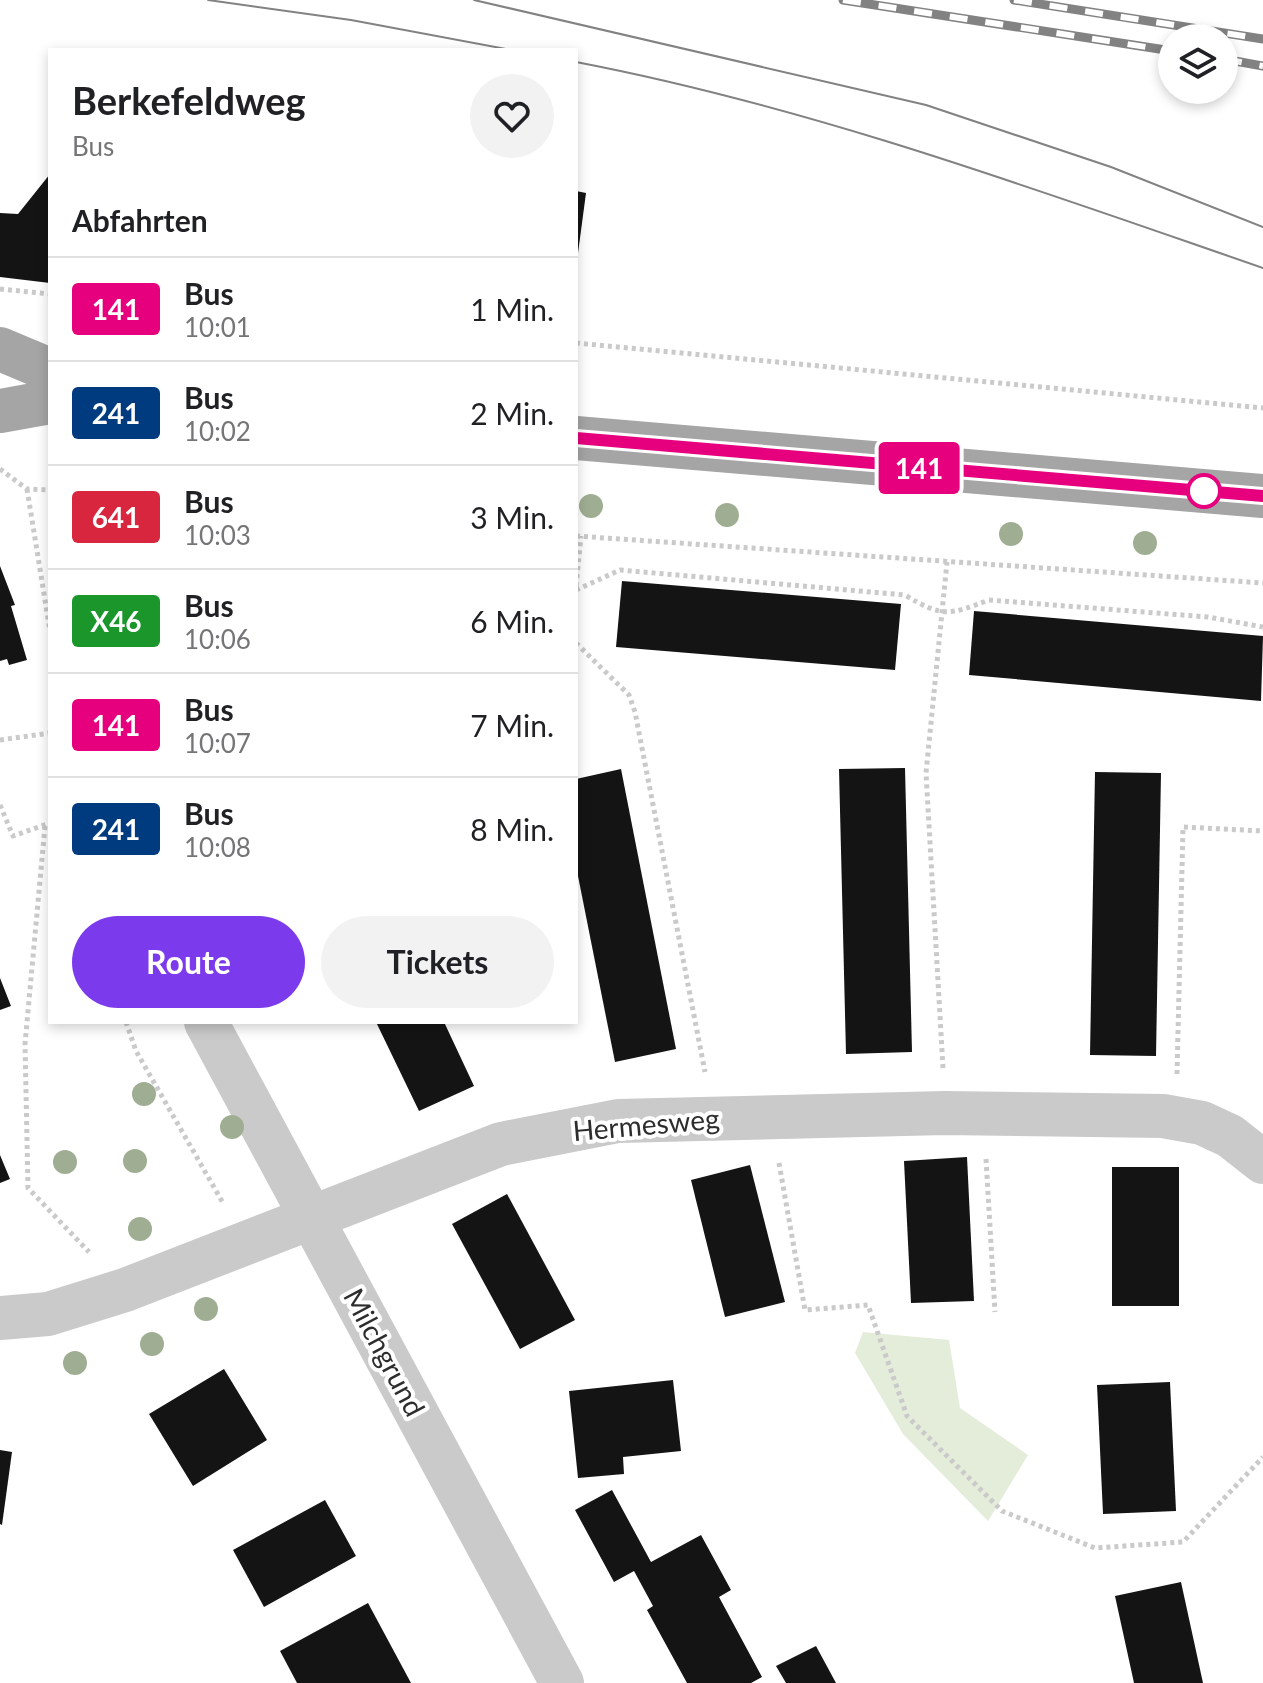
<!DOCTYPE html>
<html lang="de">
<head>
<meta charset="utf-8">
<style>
	:root { --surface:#fff; --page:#f2f2f2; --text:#202124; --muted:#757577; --line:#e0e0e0; --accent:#7c3aed }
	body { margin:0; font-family:Lato,sans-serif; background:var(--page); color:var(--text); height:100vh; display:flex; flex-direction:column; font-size:30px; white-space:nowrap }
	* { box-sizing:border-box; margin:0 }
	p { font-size:26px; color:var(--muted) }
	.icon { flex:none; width:44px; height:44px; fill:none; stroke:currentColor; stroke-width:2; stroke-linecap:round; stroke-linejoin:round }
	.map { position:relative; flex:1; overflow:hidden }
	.panel { position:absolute; left:48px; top:48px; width:530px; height:976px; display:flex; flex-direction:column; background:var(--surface); border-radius:0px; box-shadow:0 4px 12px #0003 }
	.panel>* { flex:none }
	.badge { padding:0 16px; border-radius:6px; font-size:28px; line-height:52px }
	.controls { position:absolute; left:1158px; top:24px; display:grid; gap:16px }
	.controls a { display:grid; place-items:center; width:80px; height:80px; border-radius:50%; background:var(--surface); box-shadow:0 4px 12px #0003; font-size:40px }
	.map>.badge { position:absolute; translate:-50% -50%; box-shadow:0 0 0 4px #fff }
	h2 { padding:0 24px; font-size:30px; line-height:72px }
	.round { display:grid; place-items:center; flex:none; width:84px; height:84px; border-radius:42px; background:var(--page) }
	.head { display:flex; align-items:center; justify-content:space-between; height:136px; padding:0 24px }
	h1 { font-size:38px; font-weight:700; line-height:60px }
	.action { display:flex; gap:16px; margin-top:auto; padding:16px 24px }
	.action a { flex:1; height:92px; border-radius:48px; background:var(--accent); color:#fff; font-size:32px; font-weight:700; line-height:92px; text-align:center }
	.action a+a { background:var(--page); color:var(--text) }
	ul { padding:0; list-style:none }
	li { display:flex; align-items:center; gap:24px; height:104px; padding:0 24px; border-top:2px solid var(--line) }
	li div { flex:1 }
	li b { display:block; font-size:30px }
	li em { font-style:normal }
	li .badge { min-width:88px; font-weight:700; text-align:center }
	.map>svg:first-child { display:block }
</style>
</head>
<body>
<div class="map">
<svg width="1263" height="1683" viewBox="0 0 1263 1683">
	<rect width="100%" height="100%" fill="#fff"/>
	<polygon fill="#e4ecda" points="863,1332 949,1340 960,1408 1028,1455 988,1521 903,1434 855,1353"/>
	<g fill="#141414">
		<polygon points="50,174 50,283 0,277 0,213 18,214"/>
		<polygon points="576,191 586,193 578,253 576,253"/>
		<polygon points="0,566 15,605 11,606 27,660 9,665 7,659 0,661"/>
		<polygon points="622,581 901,604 895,670 616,647"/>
		<polygon points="974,611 1263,636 1261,701 969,675"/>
		<polygon points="905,768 912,1052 846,1054 839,769"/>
		<polygon points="621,769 676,1049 615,1062 576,866 576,779"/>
		<polygon points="1095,772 1161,773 1156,1056 1090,1055"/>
		<polygon points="0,978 11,1006 0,1010"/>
		<polygon points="376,1022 444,1022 474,1086 419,1111"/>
		<polygon points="0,1155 10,1179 0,1183"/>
		<polygon points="967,1157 974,1301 911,1303 904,1161"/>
		<polygon points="750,1165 785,1302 725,1317 691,1180"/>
		<rect x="1112" y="1167" width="67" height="139"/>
		<polygon points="507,1194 575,1320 520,1349 452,1224"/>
		<polygon points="224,1369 267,1440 193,1486 149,1414"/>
		<polygon points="673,1380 681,1451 623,1457 624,1474 578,1478 569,1391"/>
		<polygon points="1170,1382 1176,1511 1103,1514 1097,1385"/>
		<polygon points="0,1450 12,1452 2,1525 0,1524"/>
		<polygon points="612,1490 651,1562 701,1535 731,1590 719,1597 762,1677 751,1683 687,1683 647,1610 653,1606 634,1571 614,1582 575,1510"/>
		<polygon points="325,1500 356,1556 264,1607 233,1550"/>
		<polygon points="1181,1582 1203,1683 1134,1683 1115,1596"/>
		<polygon points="368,1603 411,1683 297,1683 280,1651"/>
		<polygon points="816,1646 836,1683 786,1683 776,1666"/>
	</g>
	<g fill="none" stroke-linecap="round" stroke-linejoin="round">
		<g stroke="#cacaca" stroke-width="5" stroke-dasharray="4 4" stroke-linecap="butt">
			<polyline points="0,289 50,294"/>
			<polyline points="576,343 1263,408"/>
			<polyline points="0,469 27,489 50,490"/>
			<polyline points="27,489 50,631"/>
			<polyline points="576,536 1263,583"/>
			<polyline points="576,586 581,536"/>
			<path d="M576,590l44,-20 285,25c38,23 44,20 84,5l219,17 55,10"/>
			<polyline points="576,643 629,695 635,712 705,1072"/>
			<polyline points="0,740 50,733"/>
			<polyline points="0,805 13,836 50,823"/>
			<polyline points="45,826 25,1044 28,1188 89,1252"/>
			<polyline points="126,1022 136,1051 223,1203"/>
			<polyline points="943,1068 926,773 947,562"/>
			<polyline points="1177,1074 1183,827 1263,831"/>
			<polyline points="986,1159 995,1312"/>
			<polyline points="779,1163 805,1310 868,1305 907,1416 1002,1511 1095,1548 1183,1542 1263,1457"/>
		</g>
		<polyline stroke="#cacaca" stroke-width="44" points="0,1318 48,1314 125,1290 501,1144 618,1121 945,1113 1163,1116 1202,1123 1230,1136 1263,1162"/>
		<polyline stroke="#cacaca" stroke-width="44" points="206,1022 562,1683"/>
		<g stroke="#a5a5a5" stroke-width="44">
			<polyline points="0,349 50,370"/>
			<polyline points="0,411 50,402"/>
			<polyline points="576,438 1263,496"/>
		</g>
		<g stroke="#828282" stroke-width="2">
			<polyline points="208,0 351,20 511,50"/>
			<polyline points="474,0 926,105 1111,167 1263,227"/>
			<path d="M576,62c235,45 461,128 687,206"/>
		</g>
		<defs>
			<g id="rail">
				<polyline points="843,0 1172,51"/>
				<polyline points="1014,0 1263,39"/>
				<polyline points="1224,59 1263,66"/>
			</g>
		</defs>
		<use href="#rail" stroke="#828282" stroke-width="9"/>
		<use href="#rail" stroke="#fff" stroke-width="6" stroke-dasharray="18" stroke-linecap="butt"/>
	</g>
	<g fill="#9fae92">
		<circle cx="591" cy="506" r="12"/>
		<circle cx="727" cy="515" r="12"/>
		<circle cx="1011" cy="534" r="12"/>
		<circle cx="1145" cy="543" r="12"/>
		<circle cx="144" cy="1094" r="12"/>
		<circle cx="232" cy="1127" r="12"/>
		<circle cx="135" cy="1161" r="12"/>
		<circle cx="65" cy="1162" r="12"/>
		<circle cx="140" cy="1229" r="12"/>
		<circle cx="206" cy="1309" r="12"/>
		<circle cx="152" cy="1344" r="12"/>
		<circle cx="75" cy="1363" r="12"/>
	</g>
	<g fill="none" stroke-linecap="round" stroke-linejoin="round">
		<defs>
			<polyline id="line" points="576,438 1263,496"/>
		</defs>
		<use href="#line" stroke="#fff" stroke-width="18"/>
		<use href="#line" stroke="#e6007e" stroke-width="12"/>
	</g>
	<circle fill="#fff" stroke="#e6007e" stroke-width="4" cx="1204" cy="491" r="16"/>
	<g text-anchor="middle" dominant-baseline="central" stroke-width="8" stroke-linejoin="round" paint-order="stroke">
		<g font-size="28" fill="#2d2d2d" stroke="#fff">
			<text transform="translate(646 1124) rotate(-5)">Hermesweg</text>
			<text transform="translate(385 1352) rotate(62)">Milchgrund</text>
		</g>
	</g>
</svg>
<div class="controls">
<a><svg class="icon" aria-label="layers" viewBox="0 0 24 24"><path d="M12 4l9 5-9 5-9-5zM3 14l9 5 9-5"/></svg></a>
</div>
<b class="badge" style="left:919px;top:468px;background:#e6007e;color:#fff">141</b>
<section class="panel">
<div class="head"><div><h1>Berkefeldweg</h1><p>Bus</p></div><a class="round"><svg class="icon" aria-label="heart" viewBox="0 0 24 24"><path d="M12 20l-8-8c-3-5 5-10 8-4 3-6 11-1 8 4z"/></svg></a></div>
<h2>Abfahrten</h2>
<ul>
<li><span class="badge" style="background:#e6007e;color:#fff">141</span><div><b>Bus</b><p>10:01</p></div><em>1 Min.</em></li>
<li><span class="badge" style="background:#003b80;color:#fff">241</span><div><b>Bus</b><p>10:02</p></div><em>2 Min.</em></li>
<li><span class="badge" style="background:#d7263d;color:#fff">641</span><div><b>Bus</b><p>10:03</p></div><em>3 Min.</em></li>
<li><span class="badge" style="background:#1a962b;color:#fff">X46</span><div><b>Bus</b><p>10:06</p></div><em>6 Min.</em></li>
<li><span class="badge" style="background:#e6007e;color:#fff">141</span><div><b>Bus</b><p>10:07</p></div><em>7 Min.</em></li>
<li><span class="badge" style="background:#003b80;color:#fff">241</span><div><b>Bus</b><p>10:08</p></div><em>8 Min.</em></li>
</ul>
<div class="action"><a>Route</a><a>Tickets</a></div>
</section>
</div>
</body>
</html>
